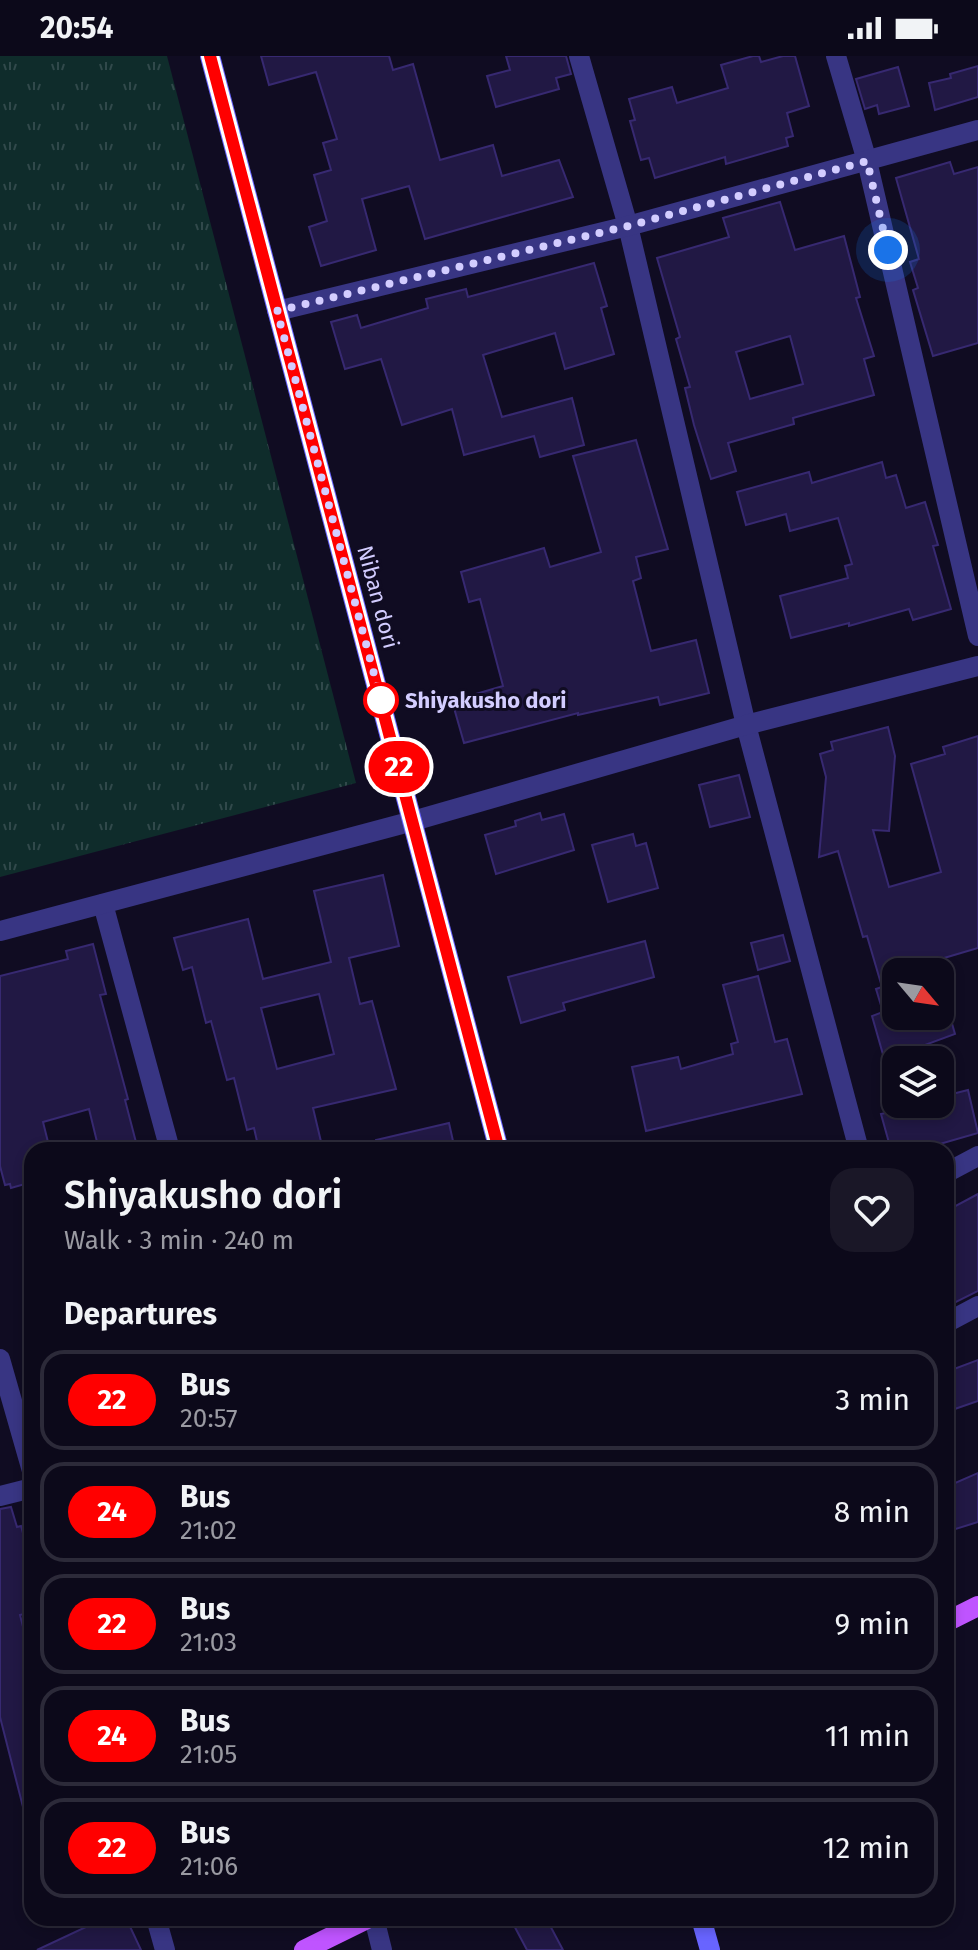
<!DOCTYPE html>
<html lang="en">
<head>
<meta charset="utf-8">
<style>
	:root { --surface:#0c091a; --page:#1a1727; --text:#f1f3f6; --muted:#9a9aa2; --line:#2c2a39 }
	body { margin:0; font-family:"Fira Sans",sans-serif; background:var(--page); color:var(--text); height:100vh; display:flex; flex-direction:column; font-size:30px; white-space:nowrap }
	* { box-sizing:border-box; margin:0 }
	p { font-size:26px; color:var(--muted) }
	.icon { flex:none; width:44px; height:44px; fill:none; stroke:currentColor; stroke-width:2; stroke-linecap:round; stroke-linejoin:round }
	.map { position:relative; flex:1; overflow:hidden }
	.details { position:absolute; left:24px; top:1086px; width:930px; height:784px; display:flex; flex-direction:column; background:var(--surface); border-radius:24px; box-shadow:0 4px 12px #0003,0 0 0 2px var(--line) }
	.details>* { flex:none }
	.badge { padding:0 16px; border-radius:26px; font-size:28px; line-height:52px }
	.needle { width:52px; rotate:119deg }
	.buttons { position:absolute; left:882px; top:902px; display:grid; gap:16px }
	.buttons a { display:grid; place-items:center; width:72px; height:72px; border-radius:16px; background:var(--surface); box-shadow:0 4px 12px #0003,0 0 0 2px var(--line); font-size:40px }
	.you { position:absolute; width:40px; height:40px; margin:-20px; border:6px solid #fff; border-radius:50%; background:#1a73e8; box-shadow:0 0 0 12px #1a73e833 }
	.map>.badge { position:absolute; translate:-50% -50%; box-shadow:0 0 0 4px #fff }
	h2 { padding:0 40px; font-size:30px; line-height:72px }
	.round { display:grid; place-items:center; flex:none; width:84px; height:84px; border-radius:24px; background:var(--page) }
	.summary { display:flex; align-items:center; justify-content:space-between; height:136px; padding:0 40px }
	h1 { font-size:38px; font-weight:600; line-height:60px }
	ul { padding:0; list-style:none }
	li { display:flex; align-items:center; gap:24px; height:100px; margin:0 16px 12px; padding:0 24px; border:4px solid var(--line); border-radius:24px }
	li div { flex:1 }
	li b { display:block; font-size:30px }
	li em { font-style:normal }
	li .badge { min-width:88px; font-weight:700; text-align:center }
	.status { display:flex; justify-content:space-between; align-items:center; height:56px; padding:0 40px; background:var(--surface); direction:ltr }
	.status svg { height:22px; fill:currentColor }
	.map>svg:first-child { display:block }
</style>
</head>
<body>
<div class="status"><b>20:54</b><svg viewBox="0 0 49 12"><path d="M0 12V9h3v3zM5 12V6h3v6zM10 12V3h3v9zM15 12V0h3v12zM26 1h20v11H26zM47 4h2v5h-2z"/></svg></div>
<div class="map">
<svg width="978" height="1894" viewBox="0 0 978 1894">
	<defs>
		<pattern id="grass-tufts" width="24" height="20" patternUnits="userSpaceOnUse" patternTransform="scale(2)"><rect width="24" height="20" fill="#0f2c2b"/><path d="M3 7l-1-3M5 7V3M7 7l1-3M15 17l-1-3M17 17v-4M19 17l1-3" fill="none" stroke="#31494b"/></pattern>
	</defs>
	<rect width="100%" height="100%" fill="#100c22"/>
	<polygon fill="url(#grass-tufts)" points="0,0 167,0 356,727 0,821"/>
	<g fill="#211844" stroke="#372971" stroke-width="2" fill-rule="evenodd">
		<polygon points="261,0 389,0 393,14 413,8 440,104 493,89 502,120 559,104 573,141 425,183 409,130 362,143 376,194 321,210 309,171 327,165 314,119 331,114 323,87 337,83 316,16 269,29"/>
		<polygon points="506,0 566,0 571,18 556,22 559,33 496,51 487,20 510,14"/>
		<polygon points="753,0 759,0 761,6 783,0 795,0 809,50 787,57 793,80 786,82 788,90 726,108 725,101 655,122 649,102 641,104 630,65 635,64 629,43 672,31 677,47 728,32 721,9"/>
		<polygon points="978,10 978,41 935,54 929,27 951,22 950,18"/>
		<polygon points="898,11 909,50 879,58 877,49 865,53 856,23"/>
		<polygon points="950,106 954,118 978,111 978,287 933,300 913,234 918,232 910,206 919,203 896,122"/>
		<path d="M780,146l15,48 49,-14 16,61 -4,1 18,58 -10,3 10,36 -81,23 1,6 -66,19 8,28 -25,8 -17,-54 -9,-37 5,-1 -14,-48 4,-2 -23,-79 72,-21 -6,-19zM790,280l13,48 -53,15 -14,-47z"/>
		<polygon points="594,207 607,250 601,252 614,298 565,313 555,277 483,299 502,361 572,342 584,389 540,401 534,380 464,399 452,353 402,369 381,303 345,313 331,266 357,259 361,272 428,252 426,243 466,233 468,241"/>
		<polygon points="636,384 668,493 636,501 641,522 633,525 651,595 696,584 709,637 660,649 658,641 578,659 578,657 464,687 452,645 503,630 480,543 469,546 461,516 544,492 550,511 601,496 573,400"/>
		<polygon points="882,406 886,422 896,419 906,452 925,446 938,489 933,490 951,553 913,564 909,553 849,570 849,567 791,582 780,540 848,522 845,510 852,508 838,462 790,475 786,458 746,469 737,436 809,416 812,427"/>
		<polygon points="888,671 895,700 889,775 873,774 889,831 941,816 911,708 945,698 943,691 978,680 978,892 934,905 937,916 896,916 896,960 940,960 940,926 955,978 922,990 927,1004 896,1004 896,1044 872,960 883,956 876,933 882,931 867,880 863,881 838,795 819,801 826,721 820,698 833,694 831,686"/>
		<polygon points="739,719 750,761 710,771 699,729"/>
		<polygon points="540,757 542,764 564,758 574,794 496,818 485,779 516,770 515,765"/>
		<polygon points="633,778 636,790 646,787 658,832 608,846 592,789"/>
		<path d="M383,819l16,71 -50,12 11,46 12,-3 24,88 -83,19 10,42h-64l-5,-22 -7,2 -13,-52 -7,2 -16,-59 -5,2 -14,-56 -9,3 -9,-32 74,-19 15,60 68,-17 -17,-71zM319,938l15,60 -57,15 -16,-61z"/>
		<polygon points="783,879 790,905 758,914 751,887"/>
		<polygon points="645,885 654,921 563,947 565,954 521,967 508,921"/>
		<polygon points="93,888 106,938 100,939 128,1043 125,1044 138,1094 99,1094 89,1053 43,1066 50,1094 32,1094 32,1126 11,1132 10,1128 5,1129 0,1110 0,920 68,903 66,895"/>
		<polygon points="758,920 775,986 787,983 802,1038 646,1075 632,1011 678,1001 681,1013 733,998 731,988 738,986 723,929"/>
		<polygon points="968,1034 978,1077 919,1094 891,1094 881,1058 899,1054 897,1048 940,1048 940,1041"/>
		<polygon points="449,1067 455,1094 377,1094 376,1084"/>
		<polygon points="978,1138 978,1235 946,1251 946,1155"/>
		<polygon points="978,1304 978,1345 946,1356 946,1316"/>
		<polygon points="978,1417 978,1466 946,1476 946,1431"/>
		<polygon points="11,1451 17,1471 21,1470 29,1499 25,1500 32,1526 32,1556 20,1559 32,1606 32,1750 23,1751 0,1661 0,1453"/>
		<polygon points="105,1862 126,1862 141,1894 37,1894"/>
		<polygon points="510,1862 546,1862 563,1894 527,1894"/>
	</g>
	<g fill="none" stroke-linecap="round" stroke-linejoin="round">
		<g stroke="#383583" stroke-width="20">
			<polyline points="579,0 628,170 746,669 859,1094"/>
			<polyline points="836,0 867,105 978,580"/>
			<polyline points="277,255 628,170 978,74"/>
			<polyline points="103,848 170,1094"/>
			<polyline points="0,875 413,765 746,669 978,610"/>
			<polyline points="946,1117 978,1100"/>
			<polyline points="946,1267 978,1250"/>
			<polyline points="0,1303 32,1415"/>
			<polyline points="0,1440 32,1432"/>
			<polyline points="156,1862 165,1894"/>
			<polyline points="374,1862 382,1894"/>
		</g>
		<g stroke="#6864ff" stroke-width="20">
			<polyline points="210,0 499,1094"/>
			<polyline points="701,1862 710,1894"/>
		</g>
		<g stroke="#bf54ff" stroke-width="20">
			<polyline points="946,1566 978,1550"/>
			<polyline points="304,1894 369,1862"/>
		</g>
	</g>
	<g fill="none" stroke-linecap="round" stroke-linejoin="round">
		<defs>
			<polyline id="line" points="210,0 499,1094"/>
		</defs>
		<use href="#line" stroke="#fff" stroke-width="18"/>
		<use href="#line" stroke="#f00" stroke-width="12"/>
		<polyline stroke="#d3cdff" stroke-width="8" stroke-dasharray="0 14.4" points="381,644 277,255 628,170 867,105 888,194"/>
	</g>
	<circle fill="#fff" stroke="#f00" stroke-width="4" cx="381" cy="644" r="16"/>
	<g text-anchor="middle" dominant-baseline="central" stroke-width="6" stroke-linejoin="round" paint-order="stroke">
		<g font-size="22" fill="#d3cdff" stroke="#100c22">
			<text transform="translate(378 541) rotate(75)">Niban dori</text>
		</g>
		<g font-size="22" font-weight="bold" fill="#d3cdff" stroke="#100c22" text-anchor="start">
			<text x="405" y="644">Shiyakusho dori</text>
		</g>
	</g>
</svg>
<div class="buttons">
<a><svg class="needle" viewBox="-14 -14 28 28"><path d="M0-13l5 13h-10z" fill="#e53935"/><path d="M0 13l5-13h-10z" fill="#9a9aa2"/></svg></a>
<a><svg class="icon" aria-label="layers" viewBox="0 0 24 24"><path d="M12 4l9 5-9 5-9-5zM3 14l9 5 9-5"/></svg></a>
</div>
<div class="you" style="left:888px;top:194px"></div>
<b class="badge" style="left:399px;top:711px;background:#f00;color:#fff">22</b>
<section class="details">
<div class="summary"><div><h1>Shiyakusho dori</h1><p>Walk · 3 min · 240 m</p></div><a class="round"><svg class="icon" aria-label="heart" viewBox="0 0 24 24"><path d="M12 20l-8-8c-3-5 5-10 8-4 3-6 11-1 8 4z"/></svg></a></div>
<h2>Departures</h2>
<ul>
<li><span class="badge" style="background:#f00;color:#fff">22</span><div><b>Bus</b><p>20:57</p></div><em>3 min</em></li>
<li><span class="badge" style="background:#f00;color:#fff">24</span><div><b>Bus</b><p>21:02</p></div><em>8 min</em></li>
<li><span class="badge" style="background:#f00;color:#fff">22</span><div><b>Bus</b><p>21:03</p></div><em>9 min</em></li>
<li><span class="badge" style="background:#f00;color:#fff">24</span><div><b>Bus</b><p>21:05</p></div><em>11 min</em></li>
<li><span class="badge" style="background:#f00;color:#fff">22</span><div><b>Bus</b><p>21:06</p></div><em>12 min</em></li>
</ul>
</section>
</div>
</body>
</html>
